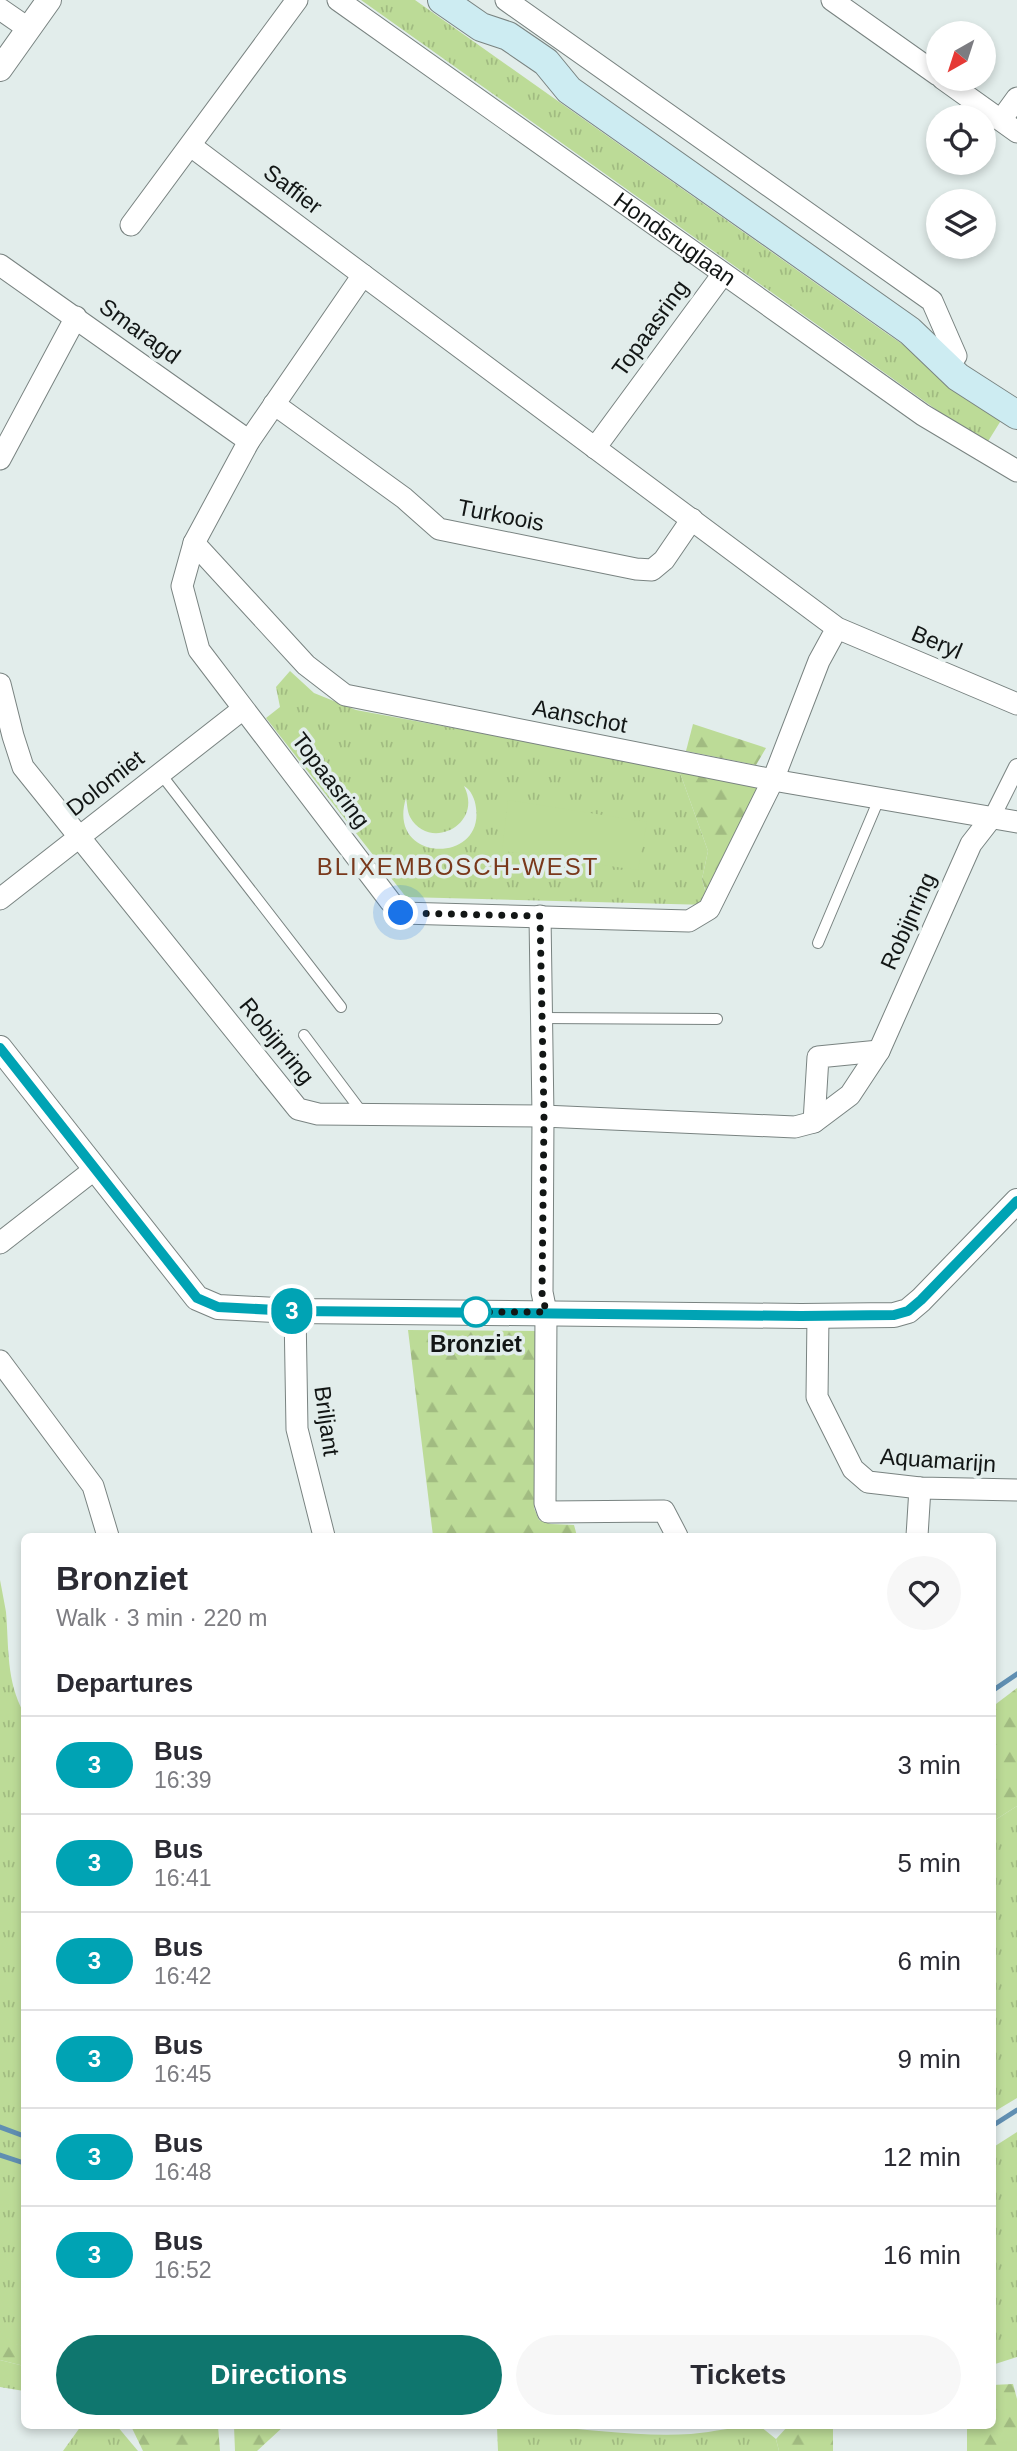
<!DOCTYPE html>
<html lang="en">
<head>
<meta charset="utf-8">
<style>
	:root { --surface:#fff; --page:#f7f7f7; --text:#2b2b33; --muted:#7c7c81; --line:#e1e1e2; --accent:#0f766e }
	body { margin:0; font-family:Arial,sans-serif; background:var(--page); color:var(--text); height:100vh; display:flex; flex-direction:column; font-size:26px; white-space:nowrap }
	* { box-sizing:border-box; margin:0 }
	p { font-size:23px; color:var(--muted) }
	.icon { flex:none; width:38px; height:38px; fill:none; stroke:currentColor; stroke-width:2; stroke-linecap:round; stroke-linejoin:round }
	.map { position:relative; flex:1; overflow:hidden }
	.side { position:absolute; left:21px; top:1533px; width:975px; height:896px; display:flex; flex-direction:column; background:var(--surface); border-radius:10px; box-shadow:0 4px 10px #0003 }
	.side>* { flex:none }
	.badge { padding:0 14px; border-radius:23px; font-size:24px; line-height:46px }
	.needle { width:46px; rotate:219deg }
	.fabs { position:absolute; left:926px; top:21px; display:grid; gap:14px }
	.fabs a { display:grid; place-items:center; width:70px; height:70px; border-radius:50%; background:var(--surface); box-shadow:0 4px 10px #0003; font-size:35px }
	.you { position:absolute; width:35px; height:35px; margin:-18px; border:5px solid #fff; border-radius:50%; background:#1a73e8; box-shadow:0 0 0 10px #1a73e833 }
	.map>.badge { position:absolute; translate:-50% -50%; box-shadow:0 0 0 4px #fff }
	h2 { padding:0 35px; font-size:26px; line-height:63px }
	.round { display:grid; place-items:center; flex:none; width:74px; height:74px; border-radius:37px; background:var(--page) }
	.head { display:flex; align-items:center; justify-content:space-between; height:119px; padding:0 35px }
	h1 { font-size:33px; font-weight:700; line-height:52px }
	.primary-button { display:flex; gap:14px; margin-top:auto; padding:14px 35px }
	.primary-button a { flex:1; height:80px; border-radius:42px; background:var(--accent); color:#fff; font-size:28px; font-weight:700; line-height:80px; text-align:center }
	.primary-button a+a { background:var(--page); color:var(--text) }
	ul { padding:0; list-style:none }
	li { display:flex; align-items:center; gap:21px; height:98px; padding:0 35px; border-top:2px solid var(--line) }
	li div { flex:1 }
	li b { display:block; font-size:26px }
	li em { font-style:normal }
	li .badge { min-width:77px; font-weight:700; text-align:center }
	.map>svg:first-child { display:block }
</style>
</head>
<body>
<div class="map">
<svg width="1017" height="2451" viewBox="0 0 1017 2451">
	<defs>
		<pattern id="grass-tufts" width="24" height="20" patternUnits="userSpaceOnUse" patternTransform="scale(1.75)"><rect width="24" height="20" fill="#bcdb97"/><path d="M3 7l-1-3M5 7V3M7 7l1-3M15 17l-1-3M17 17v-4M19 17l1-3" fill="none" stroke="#a1bb81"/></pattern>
		<pattern id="forest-firs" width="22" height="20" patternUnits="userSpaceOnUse" patternTransform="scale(1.75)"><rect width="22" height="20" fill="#bcdb97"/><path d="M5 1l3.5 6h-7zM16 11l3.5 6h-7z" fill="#a1bb81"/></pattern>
	</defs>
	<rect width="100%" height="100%" fill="#e2edeb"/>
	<g fill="url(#grass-tufts)" fill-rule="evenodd">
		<polygon points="361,0 415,0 886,333 1005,414 987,443 969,433"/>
		<path d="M290,671l24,22 42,17 323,60 29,81 -6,28 7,26 -303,-8 -140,-179 14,-11 -4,-20zM464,786c7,4 11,13 12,22 8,57 -90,55 -70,-10 1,3 1,13 4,19 19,35 74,8 54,-31z"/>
		<path d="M0,1580c2,10 4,21 6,32 3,35 0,69 18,101v633l-24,-4z"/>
		<polygon points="1017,1806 1017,2098 992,2113 992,1822"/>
		<polygon points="1017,2132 1017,2357 992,2365 992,2148"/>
		<polygon points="0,2360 24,2366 24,2391 0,2387"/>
		<polygon points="81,2426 117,2426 138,2451 63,2451"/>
		<path d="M544,2426c49,4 98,11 147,8 23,-2 46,-8 69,-8l16,13 3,12h-281l-1,-24z"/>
	</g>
	<g fill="url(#forest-firs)">
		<polygon points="693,724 766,748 756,765 686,751"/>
		<polygon points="679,770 759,787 708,899 702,879 708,851"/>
		<polygon points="408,1330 539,1331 534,1508 539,1520 551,1524 574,1525 577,1536 433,1536"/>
		<polygon points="1017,1688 1017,1806 992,1822 992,1707"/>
		<polygon points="0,2340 24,2346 24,2366 0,2360"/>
		<polygon points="1013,2384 1017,2399 1017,2451 967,2451 967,2426 992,2426 992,2385"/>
		<polygon points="131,2426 218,2426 220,2451 143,2451"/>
		<polygon points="234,2426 290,2426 283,2427 257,2451 235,2451"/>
		<polygon points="788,2426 833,2426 833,2451 779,2451 776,2439"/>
	</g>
	<polygon fill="#bcdb97" points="508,800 647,822 638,870 502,851"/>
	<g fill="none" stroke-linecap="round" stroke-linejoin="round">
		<g stroke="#608fb2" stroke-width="5">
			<polyline points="992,1691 1017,1674"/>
			<polyline points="992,2126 1017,2110"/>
			<polyline points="0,2127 24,2136"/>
			<polyline points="0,2155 24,2163"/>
		</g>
		<defs>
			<g id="service">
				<polyline points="160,773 341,1007"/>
				<polyline points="818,943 879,799"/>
				<polyline points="542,1018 717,1019"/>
				<polyline points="304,1035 364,1115"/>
			</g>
			<polyline id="pedestrian" points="992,817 1017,767"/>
			<g id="minor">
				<path id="s1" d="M338,0l585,415 94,56"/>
				<polyline points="506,0 932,301 956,356"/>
				<polyline points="832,0 938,75"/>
				<polyline points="0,9 29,29"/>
				<polyline points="943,79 1017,132"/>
				<polyline points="1001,120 1017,98"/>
				<polyline points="191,146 363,275"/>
				<polyline points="131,225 297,0"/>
				<polyline points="0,265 249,441"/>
				<polyline points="274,404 404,498 439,529 636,569 652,570 664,560 692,519"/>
				<polyline points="595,448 723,274"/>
				<polyline points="0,459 76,317"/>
				<polyline points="194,543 306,665 345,695 773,780 1017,822"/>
				<polyline points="837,628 819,661 773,780 709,909 689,921 401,913 390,901 199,650 182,586 194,543 249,441 363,275 837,628 1017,704"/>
				<polyline points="0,684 13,736 23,767 298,1109 318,1114 543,1116 795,1127 814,1122 850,1095 879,1051 971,844 992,817"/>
				<polyline points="0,899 243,709"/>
				<polyline points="540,916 543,1116 542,1292 546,1312 545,1503 548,1512 664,1511 677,1536"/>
				<polyline points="814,1122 818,1057 879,1051"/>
				<polyline points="0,1243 95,1169"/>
				<polyline points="295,1311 297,1429 324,1536"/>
				<polyline points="818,1316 817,1397 853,1469 868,1482 920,1488 1017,1490"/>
				<polyline points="0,1361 93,1486 108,1536"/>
				<polyline points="917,1536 920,1488"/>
			</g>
			<g id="tertiary">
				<polyline points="0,69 49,0"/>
				<polyline points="0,1048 197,1298 218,1307 295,1311 801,1316 894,1315 908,1311 921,1300 1017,1201"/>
			</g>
			<polyline id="secondary" points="442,0 481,27 508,36 546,62 569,90 910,331 958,377 1017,415"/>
		</defs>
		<use href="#service" stroke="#798381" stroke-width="12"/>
		<use href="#pedestrian" stroke="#798381" stroke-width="18"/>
		<use href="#minor" stroke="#798381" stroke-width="23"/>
		<use href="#tertiary" stroke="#798381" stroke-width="26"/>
		<use href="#secondary" stroke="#798381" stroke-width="30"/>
		<use href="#service" stroke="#fff" stroke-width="10"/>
		<use href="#pedestrian" stroke="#fff" stroke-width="16"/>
		<use href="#minor" stroke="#fff" stroke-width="21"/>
		<use href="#tertiary" stroke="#fff" stroke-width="24"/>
		<use href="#secondary" stroke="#cdecf2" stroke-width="28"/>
	</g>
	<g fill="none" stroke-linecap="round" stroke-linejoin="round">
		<defs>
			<polyline id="line" points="0,1048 197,1298 218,1307 295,1311 801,1316 894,1315 908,1311 921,1300 1017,1201"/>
		</defs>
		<use href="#line" stroke="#fff" stroke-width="16"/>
		<use href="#line" stroke="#00a3b4" stroke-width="10"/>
		<polyline stroke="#121615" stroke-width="7" stroke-dasharray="0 12.6" points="401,913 540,916 544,1116 542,1293 546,1312 476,1312"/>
	</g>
	<circle fill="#fff" stroke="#00a3b4" stroke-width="3.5" cx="476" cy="1312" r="14"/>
	<g text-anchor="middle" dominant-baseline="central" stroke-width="7" stroke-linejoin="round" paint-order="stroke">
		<g font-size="23" fill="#121615" stroke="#e2edeb">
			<text transform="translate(293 189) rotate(37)">Saffier</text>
			<text stroke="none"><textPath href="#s1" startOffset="413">Hondsruglaan</textPath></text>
			<text transform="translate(650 328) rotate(-54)">Topaasring</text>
			<text transform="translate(140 331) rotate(36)">Smaragd</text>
			<text transform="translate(501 515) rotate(11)">Turkoois</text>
			<text transform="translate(937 642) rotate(23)">Beryl</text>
			<text transform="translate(580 716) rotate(11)">Aanschot</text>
			<text transform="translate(331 780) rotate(53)">Topaasring</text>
			<text transform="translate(105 783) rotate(-38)">Dolomiet</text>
			<text transform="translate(908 921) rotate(-66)">Robijnring</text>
			<text transform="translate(277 1041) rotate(51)">Robijnring</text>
			<text transform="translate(327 1421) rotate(82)">Briljant</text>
			<text transform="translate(938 1460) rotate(4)">Aquamarijn</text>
		</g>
		<g font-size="23" font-weight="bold" fill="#121615" stroke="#e2edeb">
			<text x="476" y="1344">Bronziet</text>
		</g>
		<g font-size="24" letter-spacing="2" fill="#79381b" stroke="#e2edeb">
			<text x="458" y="866">BLIXEMBOSCH-WEST</text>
		</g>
	</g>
</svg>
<div class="fabs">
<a><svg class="needle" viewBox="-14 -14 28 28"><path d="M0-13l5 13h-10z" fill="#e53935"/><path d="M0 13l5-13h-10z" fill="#7c7c81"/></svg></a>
<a><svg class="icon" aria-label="locate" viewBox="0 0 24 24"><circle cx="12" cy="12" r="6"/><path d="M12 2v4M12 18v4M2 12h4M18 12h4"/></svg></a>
<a><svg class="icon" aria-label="layers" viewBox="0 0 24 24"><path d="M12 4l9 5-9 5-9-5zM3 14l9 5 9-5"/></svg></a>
</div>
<div class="you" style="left:401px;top:913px"></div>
<b class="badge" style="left:292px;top:1311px;background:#00a3b4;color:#fff">3</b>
<section class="side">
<div class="head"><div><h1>Bronziet</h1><p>Walk · 3 min · 220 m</p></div><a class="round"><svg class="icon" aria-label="heart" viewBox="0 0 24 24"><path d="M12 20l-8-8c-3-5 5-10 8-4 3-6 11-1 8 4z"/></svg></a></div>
<h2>Departures</h2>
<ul>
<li><span class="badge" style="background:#00a3b4;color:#fff">3</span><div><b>Bus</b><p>16:39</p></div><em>3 min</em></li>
<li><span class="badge" style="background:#00a3b4;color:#fff">3</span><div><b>Bus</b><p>16:41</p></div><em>5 min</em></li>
<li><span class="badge" style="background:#00a3b4;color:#fff">3</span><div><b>Bus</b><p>16:42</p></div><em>6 min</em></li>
<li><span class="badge" style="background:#00a3b4;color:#fff">3</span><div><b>Bus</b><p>16:45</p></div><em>9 min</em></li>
<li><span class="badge" style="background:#00a3b4;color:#fff">3</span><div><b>Bus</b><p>16:48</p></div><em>12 min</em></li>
<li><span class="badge" style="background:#00a3b4;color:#fff">3</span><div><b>Bus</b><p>16:52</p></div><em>16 min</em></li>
</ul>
<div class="primary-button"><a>Directions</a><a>Tickets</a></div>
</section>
</div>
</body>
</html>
